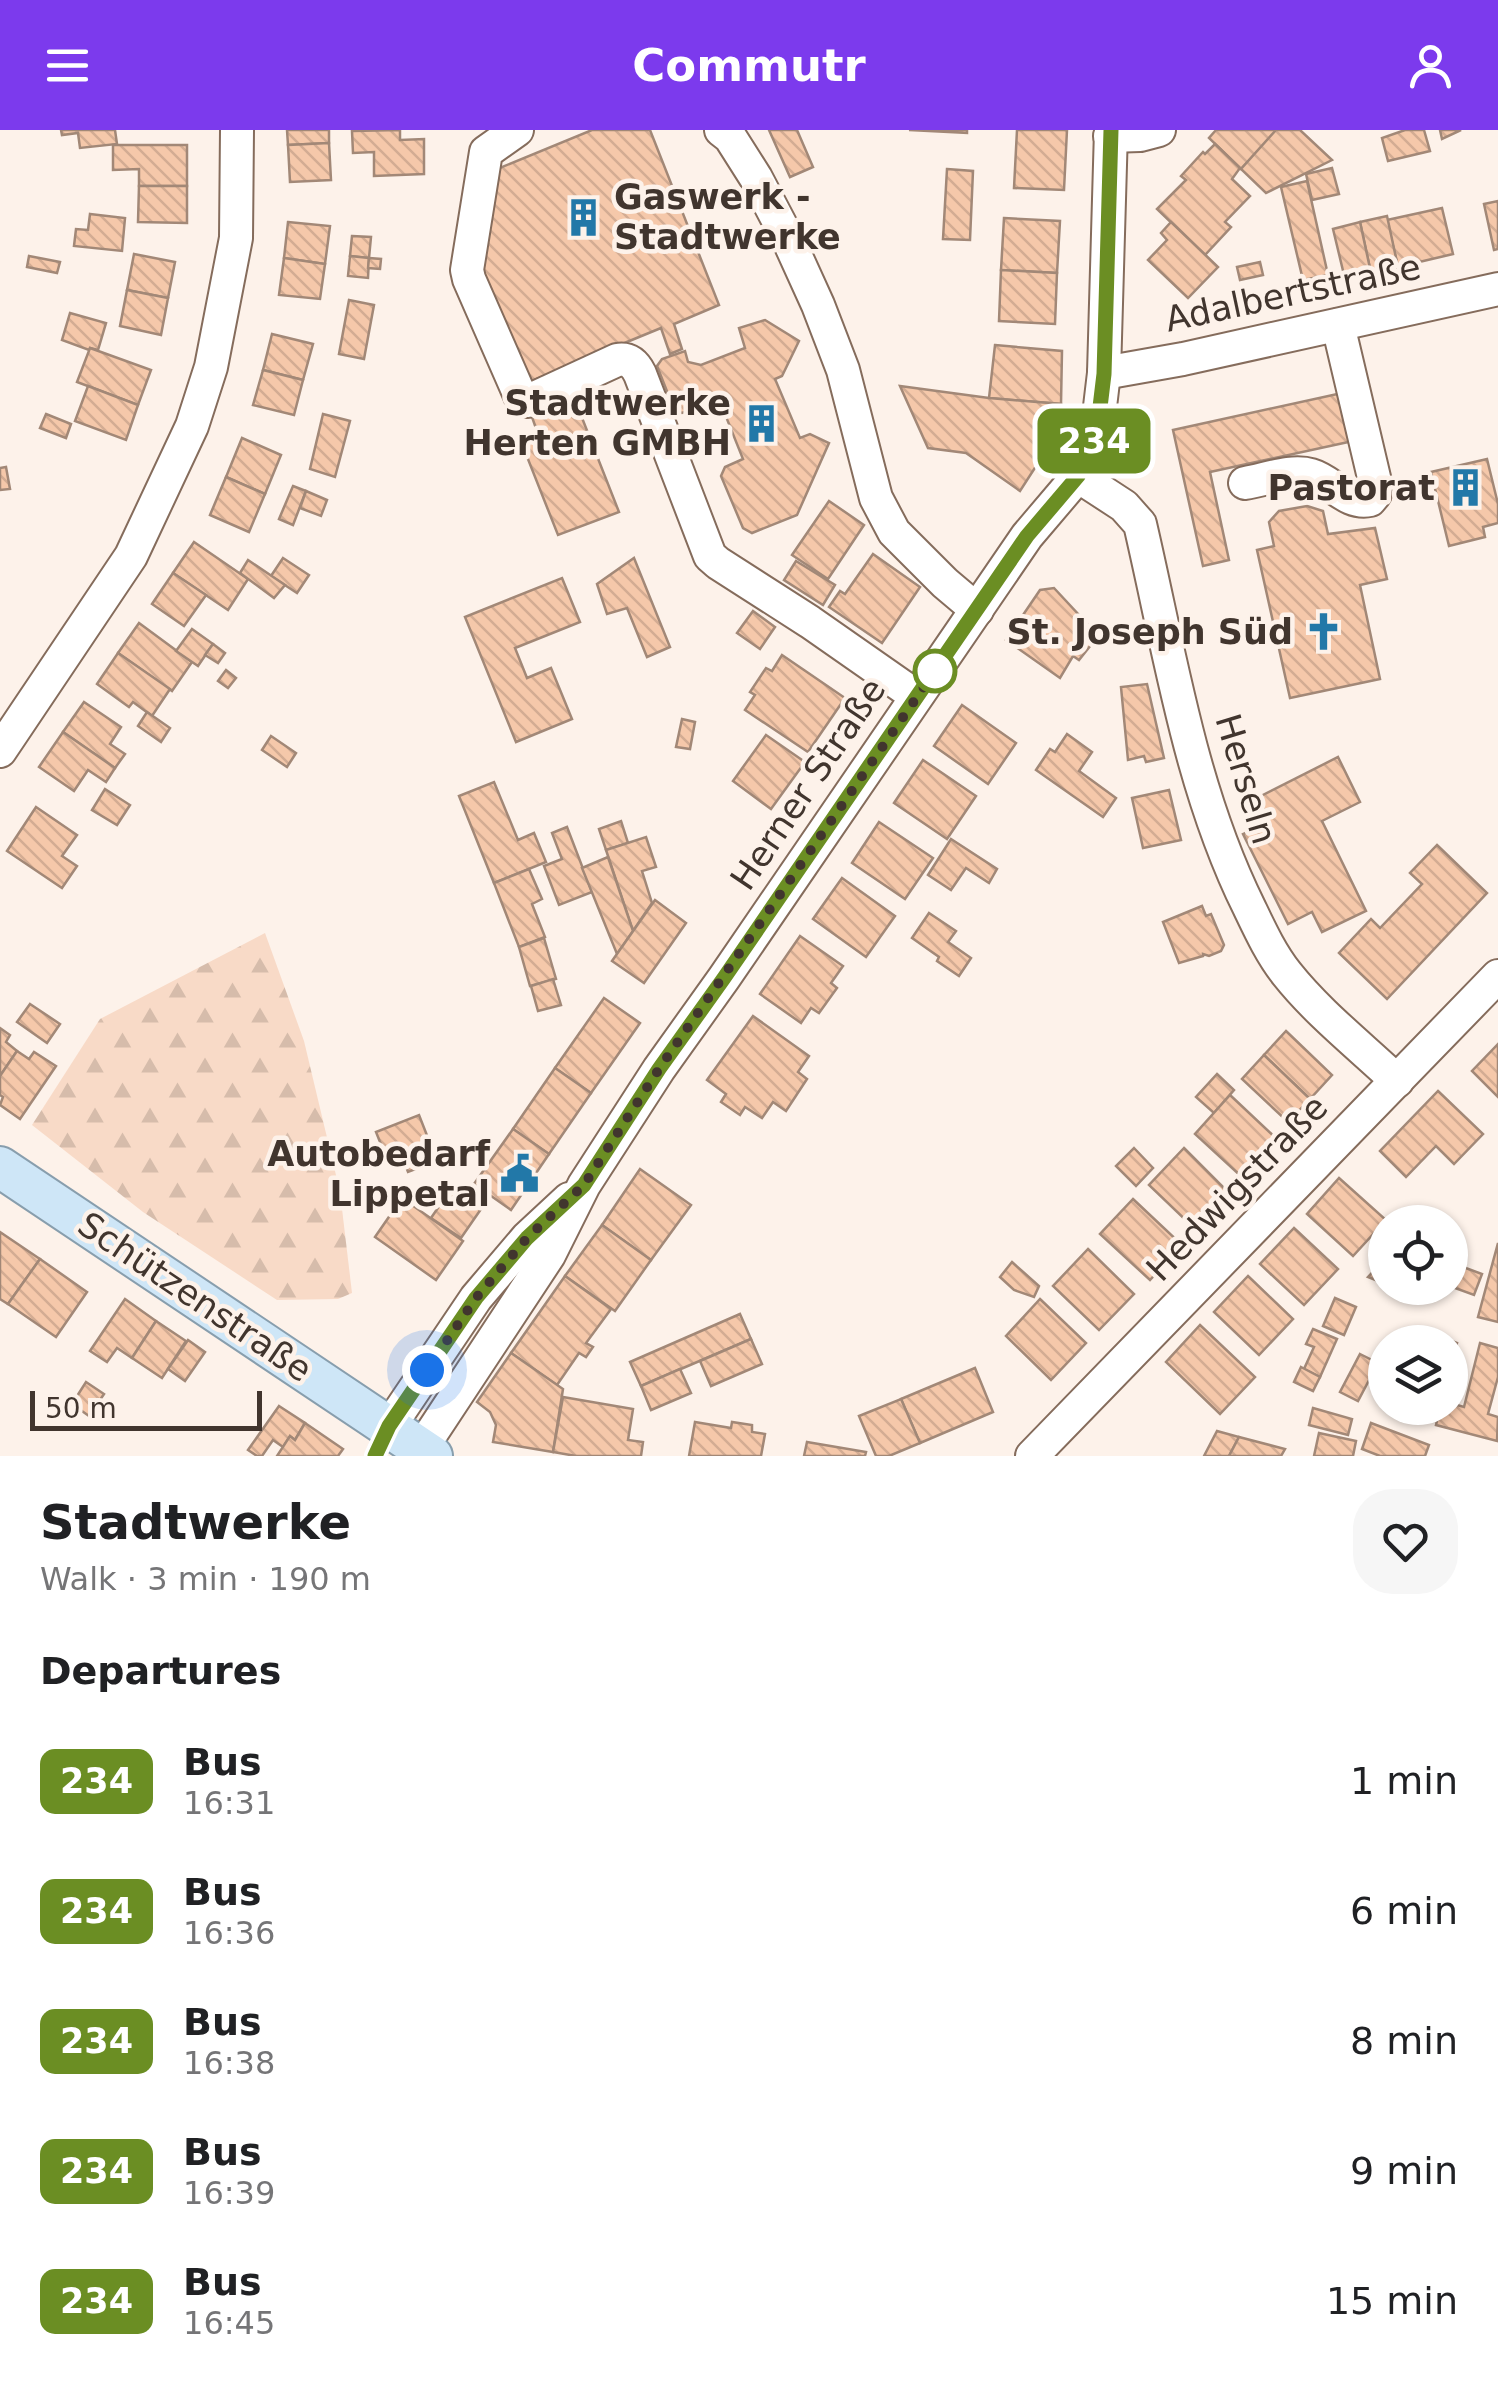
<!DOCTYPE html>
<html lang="en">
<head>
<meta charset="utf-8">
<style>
	:root { --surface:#fff; --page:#f6f6f6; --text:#202124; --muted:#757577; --accent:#7c3aed }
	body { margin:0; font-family:"DejaVu Sans",sans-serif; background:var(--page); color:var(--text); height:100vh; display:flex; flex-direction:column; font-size:38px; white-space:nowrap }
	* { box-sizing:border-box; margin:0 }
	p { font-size:32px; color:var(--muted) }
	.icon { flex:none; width:55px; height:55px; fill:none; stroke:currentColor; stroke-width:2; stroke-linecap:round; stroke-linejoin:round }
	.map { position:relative; height:1326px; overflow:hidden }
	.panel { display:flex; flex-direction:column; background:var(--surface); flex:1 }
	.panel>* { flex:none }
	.badge { padding:0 20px; border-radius:15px; font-size:35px; line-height:65px }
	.controls { position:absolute; left:1368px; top:1075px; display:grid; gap:20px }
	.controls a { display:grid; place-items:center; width:100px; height:100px; border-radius:50%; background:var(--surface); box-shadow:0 2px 8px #0004; font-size:50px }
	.scale { position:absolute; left:30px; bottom:25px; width:232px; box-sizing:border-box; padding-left:10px; border:5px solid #41352e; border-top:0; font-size:28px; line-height:35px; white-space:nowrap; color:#41352e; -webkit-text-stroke:8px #fdf2ea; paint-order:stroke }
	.you { position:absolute; width:50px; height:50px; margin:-25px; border:8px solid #fff; border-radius:50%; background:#1a73e8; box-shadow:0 0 0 15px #1a73e833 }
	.map>.badge { position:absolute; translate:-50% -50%; box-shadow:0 0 0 5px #fff }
	h2 { padding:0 40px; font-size:38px; line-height:90px }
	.round { display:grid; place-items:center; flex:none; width:105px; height:105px; border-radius:40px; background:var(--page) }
	.overview { display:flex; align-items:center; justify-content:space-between; height:170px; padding:0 40px }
	h1 { font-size:48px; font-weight:600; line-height:75px }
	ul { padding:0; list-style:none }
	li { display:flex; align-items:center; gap:30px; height:130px; padding:0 40px }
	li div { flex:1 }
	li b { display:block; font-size:38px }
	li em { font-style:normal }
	li .badge { min-width:110px; font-weight:700; text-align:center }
	header { display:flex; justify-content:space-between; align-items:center; height:130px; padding:0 40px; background:var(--accent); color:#fff; font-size:45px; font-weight:600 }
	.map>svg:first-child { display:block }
</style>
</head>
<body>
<header><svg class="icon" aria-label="menu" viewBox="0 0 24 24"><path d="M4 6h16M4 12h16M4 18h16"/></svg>Commutr<svg class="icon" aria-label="person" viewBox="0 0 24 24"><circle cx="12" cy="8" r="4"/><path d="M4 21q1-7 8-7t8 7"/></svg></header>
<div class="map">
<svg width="1498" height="1326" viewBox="0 0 1498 1326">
	<defs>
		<pattern id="forest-firs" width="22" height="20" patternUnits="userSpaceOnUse" patternTransform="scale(2.5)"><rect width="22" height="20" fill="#f8dac7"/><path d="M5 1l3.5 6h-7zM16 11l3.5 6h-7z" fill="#d6bcab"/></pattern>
		<pattern id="building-back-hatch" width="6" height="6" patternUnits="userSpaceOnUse" patternTransform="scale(2.5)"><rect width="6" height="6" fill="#f5c8aa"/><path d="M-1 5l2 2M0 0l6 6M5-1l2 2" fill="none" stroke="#d3ac93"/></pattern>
	</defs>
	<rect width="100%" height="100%" fill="#fdf2ea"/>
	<polygon fill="url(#forest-firs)" points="265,803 304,911 340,1062 352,1163 338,1169 277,1170 143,1082 32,995 100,889"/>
	<g fill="url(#building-back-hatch)" stroke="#a28877" stroke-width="2.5">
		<polygon points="61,0 115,0 117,14 80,18 78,3 62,5"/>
		<polygon points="287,0 329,0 329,13 288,15"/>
		<polygon points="400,0 400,10 424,9 424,44 374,46 374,22 353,23 352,1"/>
		<polygon points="592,0 650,0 719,175 674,194 682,219 670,224 661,198 527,253 478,132 490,42"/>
		<polygon points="769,0 797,0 813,37 790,47"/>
		<polygon points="909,0 967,0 967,3"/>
		<polygon points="1017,0 1067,0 1064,60 1014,58"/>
		<polygon points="1216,0 1276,0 1277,1 1241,39 1209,8"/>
		<polygon points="1276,0 1300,0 1332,30 1266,63 1241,39"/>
		<polygon points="1405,0 1424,0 1430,21 1388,31 1382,8"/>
		<polygon points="1440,0 1461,0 1442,9"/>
		<polygon points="329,13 331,50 290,52 288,15"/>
		<polygon points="1215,14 1240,38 1232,49 1250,66 1225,92 1231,97 1205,125 1157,79 1186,50 1181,46 1203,22 1205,24"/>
		<polygon points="113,15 187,15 187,56 139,56 139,39 113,40"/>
		<polygon points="1332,38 1339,64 1312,70 1306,44"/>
		<polygon points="947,39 973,41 970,110 943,109"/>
		<polygon points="1307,51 1328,145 1303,150 1281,57"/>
		<polygon points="139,56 187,56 187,93 138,92"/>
		<polygon points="1498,71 1498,119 1494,120 1484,74"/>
		<polygon points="1442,78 1453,124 1398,137 1387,90"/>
		<polygon points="90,84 125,88 122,121 74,116 76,99 88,100"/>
		<polygon points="1387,86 1398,137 1371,143 1360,92"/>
		<polygon points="1004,88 1060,91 1057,143 1001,140"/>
		<polygon points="288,92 330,96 325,134 284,128"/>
		<polygon points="1171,92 1218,137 1188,168 1148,130 1167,110 1161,103"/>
		<polygon points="1360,92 1371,143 1345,149 1333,99"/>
		<polygon points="352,106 371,107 369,128 350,126"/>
		<polygon points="134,124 175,132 168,168 127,160"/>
		<polygon points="29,126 60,132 57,143 27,137"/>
		<polygon points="350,126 369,128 368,148 348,146"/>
		<polygon points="284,128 325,134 320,169 279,165"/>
		<polygon points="369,128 381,129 380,139 368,138"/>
		<polygon points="1260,132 1263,145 1240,150 1237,137"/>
		<polygon points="1001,140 1057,143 1055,194 999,191"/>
		<polygon points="127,160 168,168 161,205 120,196"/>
		<polygon points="349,170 374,175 364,229 339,224"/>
		<polygon points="70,183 106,193 98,220 90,218 89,220 62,210"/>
		<polygon points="765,190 799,211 782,246 775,249 800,308 810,304 829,313 797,385 752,403 743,398 721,346 725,337 743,329 719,269 682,283 674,279 657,236 662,229 685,221 688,232 701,235 745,218 739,198"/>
		<polygon points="272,204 313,214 303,250 263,240"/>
		<polygon points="995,215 1062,221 1061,274 989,268"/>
		<polygon points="90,218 151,240 138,275 77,252"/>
		<polygon points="263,240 303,250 294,285 253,275"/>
		<polygon points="88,256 138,275 126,310 75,291"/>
		<polygon points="900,256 989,268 1061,274 1060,299 1020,361 966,323 928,318"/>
		<polygon points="1342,263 1353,311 1210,342 1229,430 1203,436 1173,300"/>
		<polygon points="575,270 619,382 558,405 522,314 539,307 532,287"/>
		<polygon points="46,284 71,294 66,308 40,298"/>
		<polygon points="323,284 350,291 335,347 310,339"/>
		<polygon points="242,308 281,325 265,364 226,347"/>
		<polygon points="1487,329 1498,374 1498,393 1483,397 1485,407 1449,416 1431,342"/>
		<polygon points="6,337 10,359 0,360 0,338"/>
		<polygon points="226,347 265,364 249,402 210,385"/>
		<polygon points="293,356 306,361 293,395 279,389"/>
		<polygon points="306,361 327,370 321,386 300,378"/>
		<polygon points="829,371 864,395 828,449 792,425"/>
		<polygon points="1307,376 1323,381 1328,404 1375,398 1387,449 1360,455 1380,549 1290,568 1257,420 1274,416 1269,392 1279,381"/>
		<polygon points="194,412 248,449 228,480 173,443"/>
		<polygon points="873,424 920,457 882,513 829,477 840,461 845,464"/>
		<polygon points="283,428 309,445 297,463 271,446"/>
		<polygon points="634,428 670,517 647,527 627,478 607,484 597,454"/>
		<polygon points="248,430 285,455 274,468 240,443"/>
		<polygon points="796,431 835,455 823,475 784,450"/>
		<polygon points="173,443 206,465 184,496 152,474"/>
		<polygon points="562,448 580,492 515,518 527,548 551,538 572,589 516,612 465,487"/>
		<polygon points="1054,458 1092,499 1085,510 1091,515 1079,530 1073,526 1060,548 1006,510 1040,460"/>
		<polygon points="753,481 775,497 760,519 737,503"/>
		<polygon points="139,493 192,532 172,561 118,523"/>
		<polygon points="192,499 213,514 198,536 176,521"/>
		<polygon points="213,514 225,523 218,533 205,525"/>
		<polygon points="118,523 170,559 152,586 133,572 129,577 97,554"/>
		<polygon points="782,525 845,568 808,622 745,580 755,565 750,562 766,538 772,541"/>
		<polygon points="226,540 236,548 228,558 218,551"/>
		<polygon points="1147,554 1164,628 1146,632 1144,626 1128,630 1121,557"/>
		<polygon points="84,572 121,597 110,614 125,624 115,638 63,602"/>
		<polygon points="962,575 1016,613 988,654 934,616"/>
		<polygon points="147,582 170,598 161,612 138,596"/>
		<polygon points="682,589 695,592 690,619 676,617"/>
		<polygon points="63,602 115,638 106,652 88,640 74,661 39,637"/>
		<polygon points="1067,604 1092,622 1079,641 1116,668 1103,687 1036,640 1050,619 1055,622"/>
		<polygon points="766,605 805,632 771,679 733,651"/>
		<polygon points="271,606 296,623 287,637 262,620"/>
		<polygon points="1338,627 1360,672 1322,691 1366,781 1322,802 1312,782 1288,794 1243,704 1267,693 1255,669"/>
		<polygon points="923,630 976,666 947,709 894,673"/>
		<polygon points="494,652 518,710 534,703 546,732 494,753 459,666"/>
		<polygon points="105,659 130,675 117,695 92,680"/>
		<polygon points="1169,660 1181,710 1143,718 1132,668"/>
		<polygon points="36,677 77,705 62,726 77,736 62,758 7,721"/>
		<polygon points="621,691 628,713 606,720 599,699"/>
		<polygon points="879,692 933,728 905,769 852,733"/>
		<polygon points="567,697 592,762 559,775 544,736 562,729 552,703"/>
		<polygon points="646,707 656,737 642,741 652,773 633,801 606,720"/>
		<polygon points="951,709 997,739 989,753 966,738 951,760 928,745"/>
		<polygon points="1437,715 1487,763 1387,869 1339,823 1371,789 1380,798 1422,754 1410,743"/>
		<polygon points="608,727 633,801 617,824 582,738"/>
		<polygon points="529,739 542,769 532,774 545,807 519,817 494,753"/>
		<polygon points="842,748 895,786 866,827 813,789"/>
		<polygon points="655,770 686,793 644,853 612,831"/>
		<polygon points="1202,776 1206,786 1211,784 1224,815 1221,821 1209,826 1203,824 1203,826 1179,833 1163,792"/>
		<polygon points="929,783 956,801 948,812 971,828 959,846 937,831 939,827 912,808"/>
		<polygon points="800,806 843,836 831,853 837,858 819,883 811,878 801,893 760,864"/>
		<polygon points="544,808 556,849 530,856 519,817"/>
		<polygon points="553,849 561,875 538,881 531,856"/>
		<polygon points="604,868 640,893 591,963 555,938"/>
		<polygon points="30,874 60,894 47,913 17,892"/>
		<polygon points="753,886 809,926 798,942 807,949 786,981 773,972 762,988 745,977 740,985 721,972 726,964 707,950"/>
		<polygon points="0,898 10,905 6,912 17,921 0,946"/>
		<polygon points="1286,901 1332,945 1310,969 1264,925"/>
		<polygon points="1498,914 1498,967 1472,941"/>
		<polygon points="17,921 29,929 34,922 56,936 20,989 0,975 3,967 0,965 0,946"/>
		<polygon points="1264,925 1310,969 1288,992 1242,949"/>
		<polygon points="555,938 591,963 549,1024 513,999"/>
		<polygon points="1217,944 1234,960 1214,983 1196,967"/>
		<polygon points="1438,961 1483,1004 1454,1034 1436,1016 1406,1047 1380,1021"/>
		<polygon points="1230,965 1279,1011 1244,1049 1195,1004"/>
		<polygon points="419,985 437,1031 408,1042 400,1021 386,1027 376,1002"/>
		<polygon points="513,999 549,1024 511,1080 474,1054"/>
		<polygon points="1134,1018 1153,1038 1136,1056 1116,1036"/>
		<polygon points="1184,1018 1230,1064 1196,1100 1149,1055"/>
		<polygon points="640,1039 691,1075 651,1130 602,1095"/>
		<polygon points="1339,1048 1386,1090 1353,1126 1307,1084"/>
		<polygon points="451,1059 481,1079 461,1108 431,1088"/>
		<polygon points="402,1068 463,1111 436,1150 375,1107"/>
		<polygon points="1133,1069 1182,1115 1150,1150 1100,1104"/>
		<polygon points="602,1095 651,1130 615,1181 565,1146"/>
		<polygon points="1294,1098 1338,1139 1304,1175 1260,1134"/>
		<polygon points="0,1102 40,1129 8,1174 0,1169"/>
		<polygon points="1498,1113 1498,1192 1478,1187"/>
		<polygon points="1088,1119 1134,1164 1099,1200 1053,1156"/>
		<polygon points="40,1129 87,1162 56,1207 8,1174"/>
		<polygon points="1384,1130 1385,1130 1385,1154 1368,1147"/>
		<polygon points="1012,1132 1039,1156 1034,1167 1014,1160 1000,1147"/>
		<polygon points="1463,1137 1482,1144 1474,1165 1455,1158"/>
		<polygon points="565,1146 611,1179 586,1213 593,1217 586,1227 579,1223 557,1255 511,1223"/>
		<polygon points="1248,1146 1293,1189 1259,1225 1214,1182"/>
		<polygon points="1335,1168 1356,1177 1344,1205 1323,1196"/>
		<polygon points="125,1169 156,1191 132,1228 117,1218 107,1232 90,1221"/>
		<polygon points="1040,1169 1086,1213 1051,1250 1006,1206"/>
		<polygon points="740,1184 751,1209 641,1256 630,1232"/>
		<polygon points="156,1191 186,1211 162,1248 132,1228"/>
		<polygon points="1200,1195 1255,1247 1220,1284 1166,1232"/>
		<polygon points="1313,1199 1337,1209 1320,1247 1304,1239 1314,1217 1306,1214"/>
		<polygon points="1439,1206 1457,1213 1451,1232 1450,1212 1437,1212"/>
		<polygon points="751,1209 762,1234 711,1256 700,1231"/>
		<polygon points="188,1210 205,1222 185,1251 168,1239"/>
		<polygon points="1480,1213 1498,1218 1498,1247 1488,1284 1498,1287 1497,1311 1436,1295 1440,1278 1450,1278 1450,1273 1464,1277"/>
		<polygon points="511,1223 563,1259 553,1322 493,1312 496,1295 490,1282 477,1272"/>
		<polygon points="1360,1224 1378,1233 1358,1271 1340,1262"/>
		<polygon points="1301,1237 1320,1247 1313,1261 1294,1252"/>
		<polygon points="975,1238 993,1282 920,1313 901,1269"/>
		<polygon points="680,1239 691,1263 651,1280 641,1256"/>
		<polygon points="86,1252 104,1264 89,1286 72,1274"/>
		<polygon points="563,1267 633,1279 628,1310 643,1312 641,1326 576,1326 553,1322"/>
		<polygon points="901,1269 920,1313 889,1326 876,1326 859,1286"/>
		<polygon points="279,1276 305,1293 295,1310 290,1306 283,1317 273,1310 262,1326 257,1326 248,1320"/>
		<polygon points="1313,1278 1352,1289 1348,1305 1309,1295"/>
		<polygon points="695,1292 731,1298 732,1292 752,1295 752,1302 765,1304 761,1326 689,1326"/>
		<polygon points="305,1293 343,1319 338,1326 277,1326 290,1306 295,1310"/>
		<polygon points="1371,1293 1429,1315 1425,1326 1380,1326 1362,1319"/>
		<polygon points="1217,1301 1239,1307 1229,1326 1204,1326"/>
		<polygon points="1319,1303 1356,1311 1353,1326 1314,1326"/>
		<polygon points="1239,1307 1285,1319 1281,1326 1229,1326"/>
		<polygon points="807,1312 866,1322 865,1326 804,1326"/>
	</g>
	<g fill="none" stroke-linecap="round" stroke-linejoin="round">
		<defs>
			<g id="minor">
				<path d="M517,0l-31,22 -19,118 2,9 53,121 6,1 89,-41c12,-2 18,4 23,14l70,182 8,7 92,59 106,74"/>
				<polyline points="721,0 730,7 756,48 788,109 818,175 843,240 876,368 894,402 945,453 977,480"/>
				<polyline points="1110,6 1140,5 1159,0"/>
				<polyline points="1104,243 1183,229 1498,159"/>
				<path d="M1078,346l46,30 16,18c30,129 50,264 109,383 11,23 22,47 38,67 31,39 73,72 110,107"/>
				<path d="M1245,353c20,-3 46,-14 66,-8 21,6 36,30 59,25l5,-6 1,-8 -38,-161"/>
				<polyline points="0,621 131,426 192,296 211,237 236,108 237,0"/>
				<polyline points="389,1297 476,1168 527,1108 569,1069"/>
				<polyline points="421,1319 549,1125 584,1055 659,939 724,848 1027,406 1078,346 1097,302 1104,243 1111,0"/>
				<polyline points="1032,1326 1498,846"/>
			</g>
			<polyline id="major" points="0,1037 432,1326"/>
		</defs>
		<use href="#minor" stroke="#856c5c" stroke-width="36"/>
		<use href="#major" stroke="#889ead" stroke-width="44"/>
		<use href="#minor" stroke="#fff" stroke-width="32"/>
		<use href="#major" stroke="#cee6f7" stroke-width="40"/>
	</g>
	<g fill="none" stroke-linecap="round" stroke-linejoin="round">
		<defs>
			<polyline id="line" points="375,1326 389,1296 476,1168 527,1108 584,1055 659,939 724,848 1027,406 1078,346 1097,302 1104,244 1111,0"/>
		</defs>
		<use href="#line" stroke="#fff" stroke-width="22"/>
		<use href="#line" stroke="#6b8e23" stroke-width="15"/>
		<polyline stroke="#41352e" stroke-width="10" stroke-dasharray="0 18" points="427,1240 476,1168 527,1108 584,1055 659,939 935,541"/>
	</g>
	<defs>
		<symbol id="building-bare" viewBox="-9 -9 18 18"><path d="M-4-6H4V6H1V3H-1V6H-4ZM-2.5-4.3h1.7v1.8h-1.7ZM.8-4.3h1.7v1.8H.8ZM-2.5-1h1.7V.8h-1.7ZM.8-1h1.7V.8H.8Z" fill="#2278a8" stroke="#fdf2ea" stroke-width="2.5" paint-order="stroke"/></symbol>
		<symbol id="church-bare" viewBox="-9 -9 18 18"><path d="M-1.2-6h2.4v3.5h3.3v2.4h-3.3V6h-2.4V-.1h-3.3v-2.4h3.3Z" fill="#2278a8" stroke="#fdf2ea" stroke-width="2.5" paint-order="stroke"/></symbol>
		<symbol id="civic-bare" viewBox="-9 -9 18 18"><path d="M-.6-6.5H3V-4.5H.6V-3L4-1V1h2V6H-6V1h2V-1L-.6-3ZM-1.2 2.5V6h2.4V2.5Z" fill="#2278a8" stroke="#fdf2ea" stroke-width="2.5" paint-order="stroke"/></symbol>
	</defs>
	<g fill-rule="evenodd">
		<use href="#building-bare" x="556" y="60" width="55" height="55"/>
		<use href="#building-bare" x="734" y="266" width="55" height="55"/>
		<use href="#building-bare" x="1438" y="330" width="55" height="55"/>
		<use href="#church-bare" x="1296" y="474" width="55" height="55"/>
		<use href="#civic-bare" x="492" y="1016" width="55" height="55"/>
	</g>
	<circle fill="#fff" stroke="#6b8e23" stroke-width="5" cx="935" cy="541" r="20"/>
	<g text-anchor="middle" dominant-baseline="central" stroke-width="9" stroke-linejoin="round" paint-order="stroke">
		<g font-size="35" font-weight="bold" fill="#41352e" stroke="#fdf2ea" text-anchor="end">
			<text x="614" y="67" text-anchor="start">Gaswerk -<tspan x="614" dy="40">Stadtwerke</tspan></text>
			<text x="731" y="273">Stadtwerke<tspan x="731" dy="40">Herten GMBH</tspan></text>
			<text x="1435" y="358">Pastorat</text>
			<text x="1293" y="502">St. Joseph Süd</text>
			<text x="490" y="1024">Autobedarf<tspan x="490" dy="40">Lippetal</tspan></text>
		</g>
		<g font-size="35" fill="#41352e" stroke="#fdf2ea">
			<text transform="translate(1293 163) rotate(-12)">Adalbertstraße</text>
			<text transform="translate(1246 649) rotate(73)">Herseln</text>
			<text transform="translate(808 654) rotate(-56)">Herner Straße</text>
			<text transform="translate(1237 1058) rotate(-46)">Hedwigstraße</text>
			<text transform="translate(195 1167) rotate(34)">Schützenstraße</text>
		</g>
	</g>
</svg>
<div class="controls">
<a><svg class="icon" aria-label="locate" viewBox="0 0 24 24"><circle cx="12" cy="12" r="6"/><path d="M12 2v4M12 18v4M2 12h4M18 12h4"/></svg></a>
<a><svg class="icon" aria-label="layers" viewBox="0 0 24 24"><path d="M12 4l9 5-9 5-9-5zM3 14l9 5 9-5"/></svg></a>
</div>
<div class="scale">50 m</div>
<div class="you" style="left:427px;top:1240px"></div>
<b class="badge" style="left:1094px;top:311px;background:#6b8e23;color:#fff">234</b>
</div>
<section class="panel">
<div class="overview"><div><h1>Stadtwerke</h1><p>Walk · 3 min · 190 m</p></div><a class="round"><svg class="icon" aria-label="heart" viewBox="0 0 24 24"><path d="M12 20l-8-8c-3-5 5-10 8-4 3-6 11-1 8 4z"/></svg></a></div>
<h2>Departures</h2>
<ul>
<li><span class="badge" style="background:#6b8e23;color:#fff">234</span><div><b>Bus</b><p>16:31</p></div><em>1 min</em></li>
<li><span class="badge" style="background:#6b8e23;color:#fff">234</span><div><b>Bus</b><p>16:36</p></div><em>6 min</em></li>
<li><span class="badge" style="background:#6b8e23;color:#fff">234</span><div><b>Bus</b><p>16:38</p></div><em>8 min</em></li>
<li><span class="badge" style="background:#6b8e23;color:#fff">234</span><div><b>Bus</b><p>16:39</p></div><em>9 min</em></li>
<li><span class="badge" style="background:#6b8e23;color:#fff">234</span><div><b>Bus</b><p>16:45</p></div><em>15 min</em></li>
</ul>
</section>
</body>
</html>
